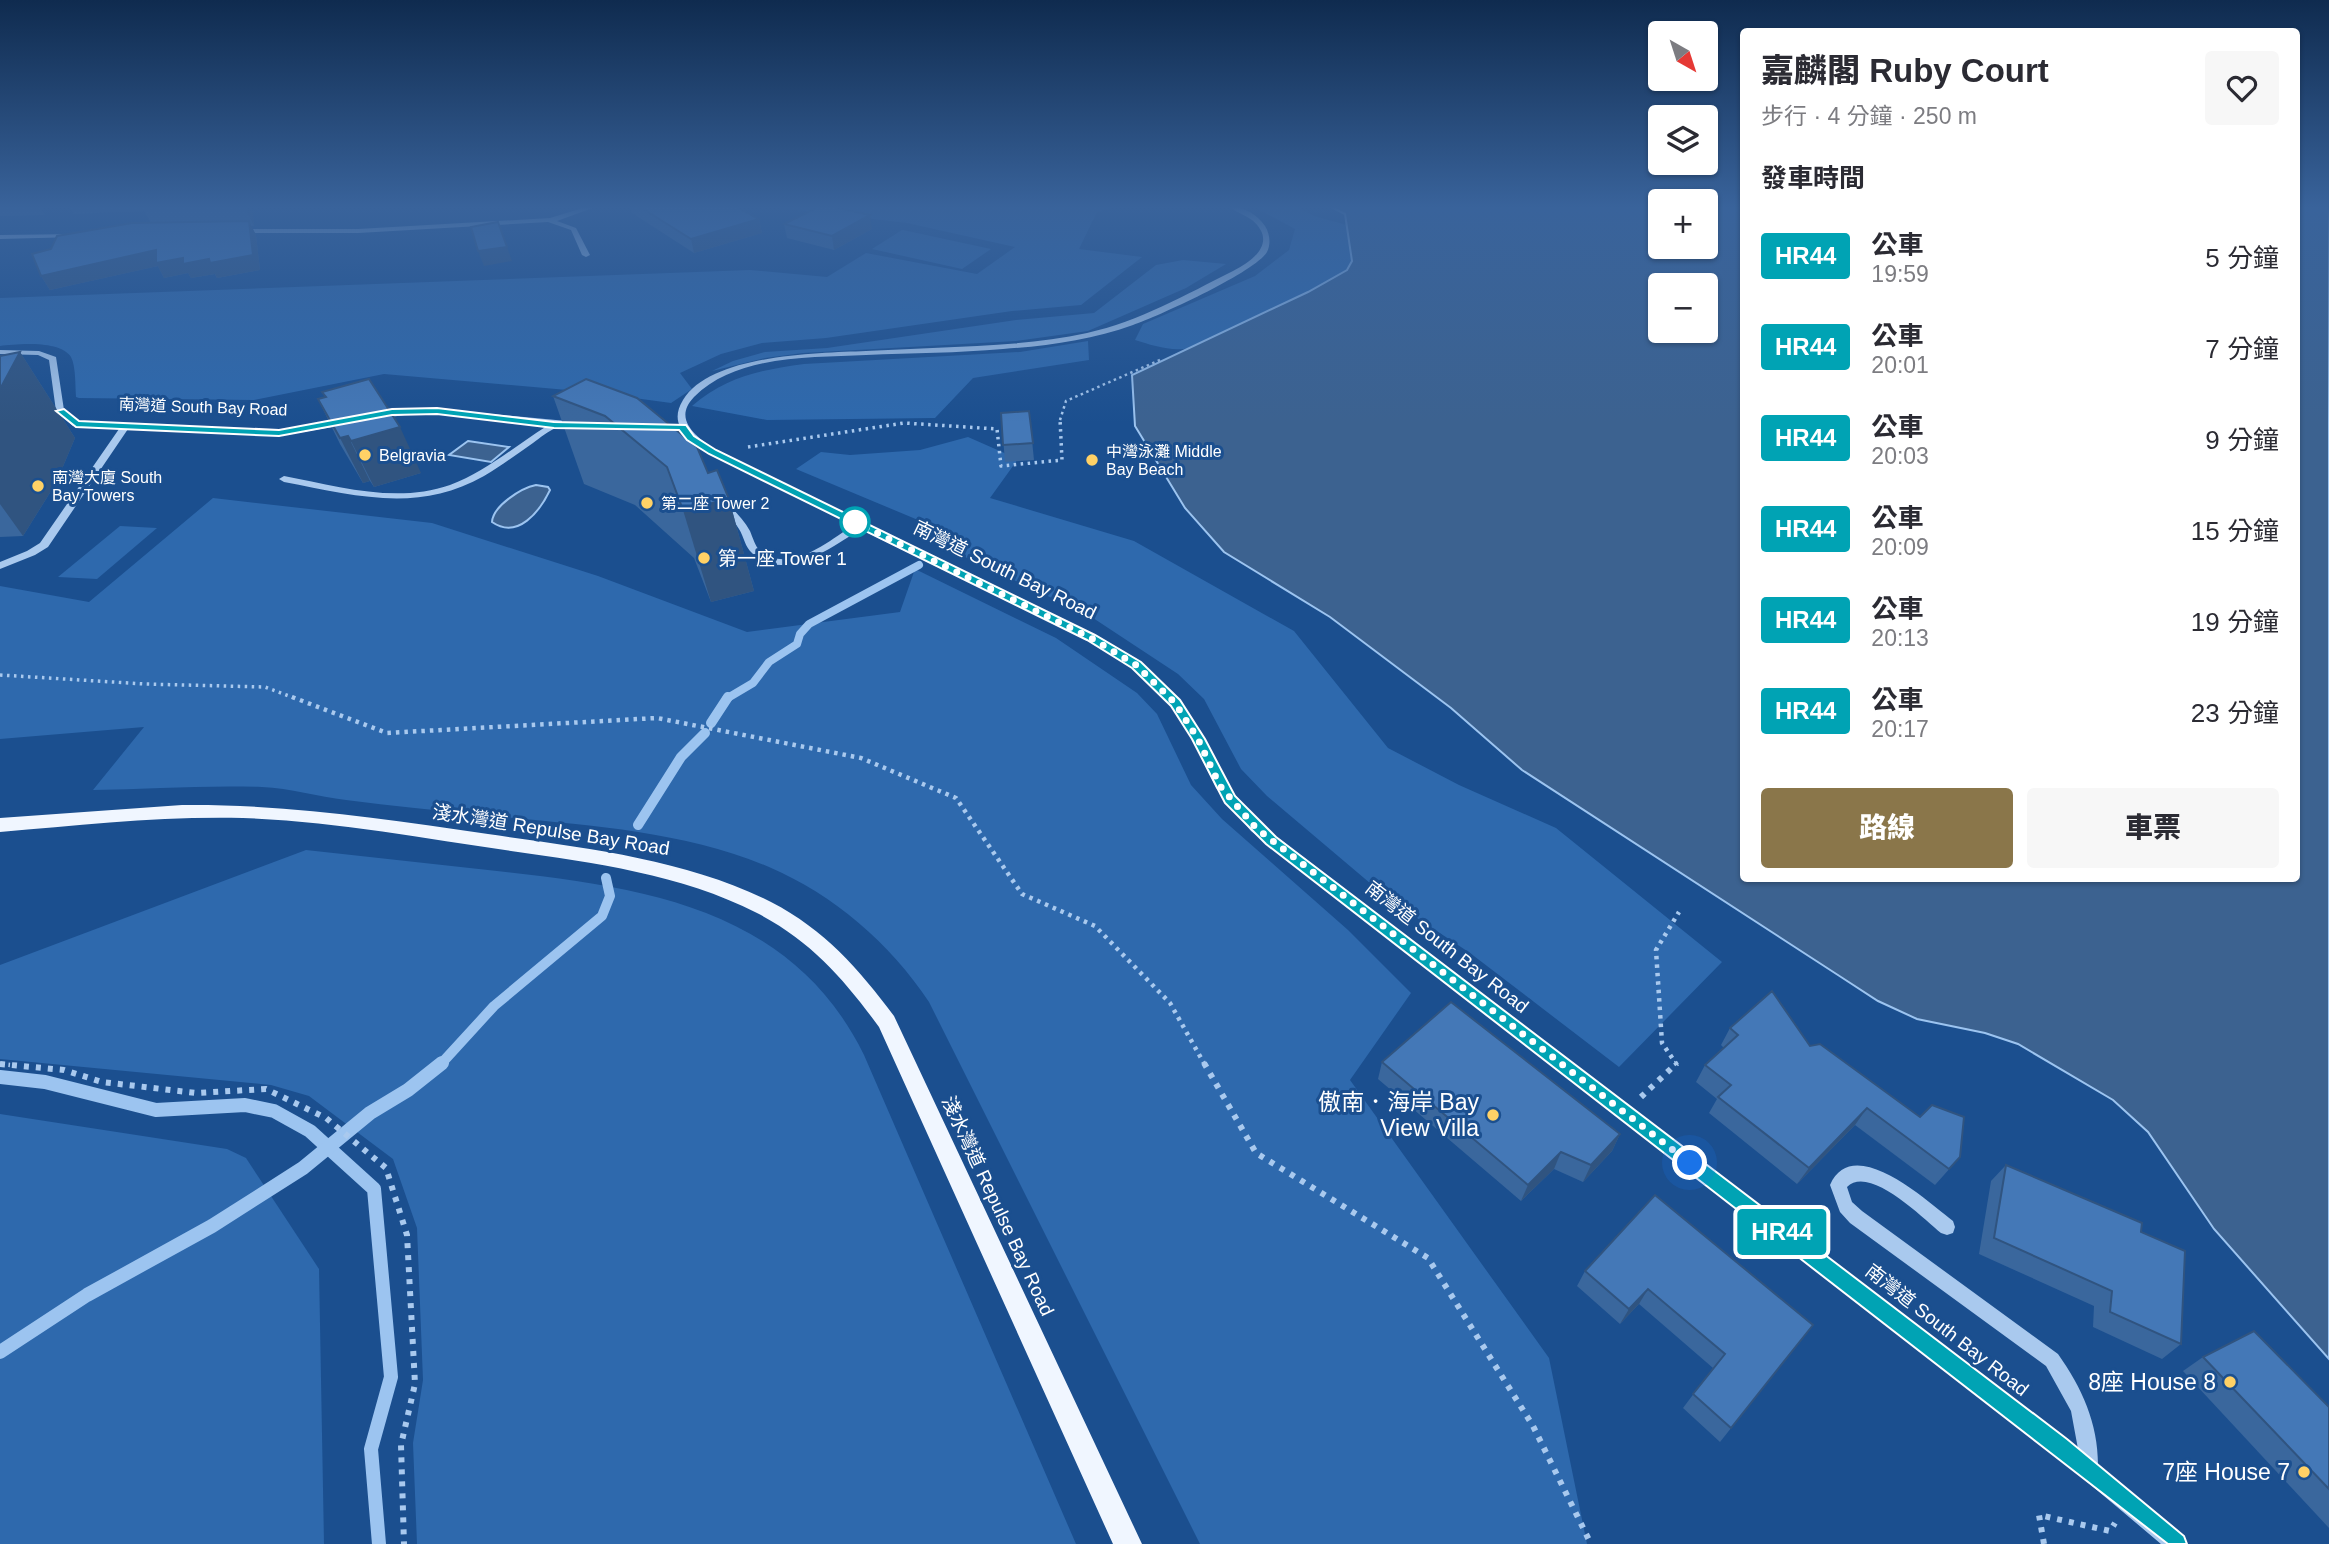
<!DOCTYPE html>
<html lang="zh-TW">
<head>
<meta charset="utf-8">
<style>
	:root { --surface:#fff; --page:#f7f7f7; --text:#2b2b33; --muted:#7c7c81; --accent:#8a764a }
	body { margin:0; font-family:Arial,"Noto Sans TC",sans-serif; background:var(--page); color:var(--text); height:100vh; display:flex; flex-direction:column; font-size:26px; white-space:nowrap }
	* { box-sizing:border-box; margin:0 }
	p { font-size:23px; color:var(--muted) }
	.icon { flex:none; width:38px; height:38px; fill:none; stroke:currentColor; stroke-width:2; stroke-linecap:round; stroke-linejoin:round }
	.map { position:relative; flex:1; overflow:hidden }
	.sheet { position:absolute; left:1740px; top:28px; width:560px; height:854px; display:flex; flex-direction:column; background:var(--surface); border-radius:7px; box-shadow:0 2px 5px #0004 }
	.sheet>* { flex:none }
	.badge { padding:0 14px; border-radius:5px; font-size:24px; line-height:46px }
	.needle { width:46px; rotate:141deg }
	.tools { position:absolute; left:1648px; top:21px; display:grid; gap:14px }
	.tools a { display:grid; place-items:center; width:70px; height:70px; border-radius:7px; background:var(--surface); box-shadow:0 2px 5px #0004; font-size:35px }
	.you { position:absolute; width:35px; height:35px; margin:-18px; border:5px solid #fff; border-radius:50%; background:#1a73e8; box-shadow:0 0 0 10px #1a73e833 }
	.map>.badge { position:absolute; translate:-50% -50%; box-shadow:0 0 0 4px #fff }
	h2 { padding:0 21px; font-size:26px; line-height:63px }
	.round { display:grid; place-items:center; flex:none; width:74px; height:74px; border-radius:7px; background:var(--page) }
	.headline { display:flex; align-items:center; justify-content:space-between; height:119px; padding:0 21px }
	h1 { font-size:33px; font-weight:800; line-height:52px }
	.button { display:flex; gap:14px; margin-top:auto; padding:14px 21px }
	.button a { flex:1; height:80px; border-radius:7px; background:var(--accent); color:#fff; font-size:28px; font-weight:800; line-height:80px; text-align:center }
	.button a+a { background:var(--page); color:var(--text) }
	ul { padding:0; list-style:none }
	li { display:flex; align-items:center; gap:21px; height:91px; padding:0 21px }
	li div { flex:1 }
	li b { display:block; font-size:26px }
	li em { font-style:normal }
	li .badge { min-width:77px; font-weight:700; text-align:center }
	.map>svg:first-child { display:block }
</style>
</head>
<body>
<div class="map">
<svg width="2329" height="1544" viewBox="0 0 2329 1544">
	<rect width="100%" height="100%" fill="#1b4f8f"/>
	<g fill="#2e69ad">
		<path d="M770,207h345l-18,5 -18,37 63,8 -61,48 -69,6 -186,27 -64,5 -41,11 -41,19 12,16 -21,14 -81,-11 -206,-18 -130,26 -175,-2 -3,-1c-1,-12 0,-30 -5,-40 -11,-17 -54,-13 -71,-11v-48l750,-28 77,7 39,-24 111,21 38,-27 -108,-24z"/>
		<path d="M1254,207h43l17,9 33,9c1,11 8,32 2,42 -6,10 -144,76 -160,81 -17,4 -38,-3 -54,-8l8,-16 112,-48 34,-26 6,-21z"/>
		<polygon points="902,230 903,230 991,249 962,269 872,249"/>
		<polygon points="1183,260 1226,264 1186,288 1088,331 1016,341 803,353 765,358 712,371 733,361 765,352 827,348 1016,320 1094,313 1156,265"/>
		<path d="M1088,341l1,19 -116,18 -38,40 -168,2 -75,-14c34,-29 68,-36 112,-42l216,-12z"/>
		<polygon points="968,437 1018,459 990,498 1134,541 1294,631 1388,748 1459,785 1556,828 1722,962 1619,1067 1470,953 1390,900 1267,796 1241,769 1204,699 1178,674 1090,616 925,538 930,525 796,469 821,452 850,455 920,450"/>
		<path d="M213,498l219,25 166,53 149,56 153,-20 15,-43 141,69 81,55 20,21 34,71 31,34 126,111 63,63 -61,87 199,278 38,186h-387l-271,-542c-39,-59 -95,-107 -160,-135 -90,-38 -190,-42 -286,-52 -46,-5 -91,-9 -137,-15 -28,-3 -56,-12 -84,-13 -56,-2 -113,2 -169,3l51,-63 -144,12v-153l89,16z"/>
		<polygon points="120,526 157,528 97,579 58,577"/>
		<path d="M306,850c64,7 127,14 191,21 146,16 295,37 367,184l212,489h-659l-4,-101 10,-63 -6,-152 -24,-69 -84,-63 -38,-11 -271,-26v-94z"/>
		<polygon points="0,1114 227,1149 246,1158 319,1269 324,1544 0,1544"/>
	</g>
	<g fill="#3c6290" stroke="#9cc4f0" stroke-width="2" fill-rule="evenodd">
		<path d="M1331,207h330v40h45v-40h37v671h553v-671h33v1152l-115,-130 -66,-97 -35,-32 -95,-56 -33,-11 -68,-14 -39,-18 -37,-24 -319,-207 -71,-62 -121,-91 -106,-65 -39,-44 -50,-82 -3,-51 176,-83 39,-22 5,-9 -7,-47zM1661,285h45v46h-45z"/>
		<polygon points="468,441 509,447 491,462 449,455"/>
		<path d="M536,485l12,2 2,3c-10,21 -32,50 -58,32 1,-16 29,-34 44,-37z"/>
	</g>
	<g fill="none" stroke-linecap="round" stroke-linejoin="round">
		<polyline stroke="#9cc4f0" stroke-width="8" points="726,699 753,683 769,662 797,644 800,634 809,624 919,565"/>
		<g stroke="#9cc4f0" stroke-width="10">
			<polyline points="711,723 728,697"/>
			<polyline points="638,825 681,757 705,733"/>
			<polyline points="440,1065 494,1006 602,916 610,896 606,878"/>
		</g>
		<g stroke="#9cc4f0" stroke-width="14">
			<polyline points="0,1077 45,1082 156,1110 245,1105 274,1111 310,1131 374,1189 391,1377 371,1449 379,1544"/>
			<polyline points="0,1352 87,1295 212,1226 303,1168 370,1113 408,1090 442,1063"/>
		</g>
		<polyline stroke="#a9c9ee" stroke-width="2.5" stroke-dasharray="2.5 3.5" stroke-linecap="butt" points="1060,420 1066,401 1160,360"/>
		<g stroke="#a9c9ee" stroke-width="3.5" stroke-dasharray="2.5 4.5" stroke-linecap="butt">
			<polyline points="748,447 904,423 997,429 1001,466 1062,460 1060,419"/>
			<polyline points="0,675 145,684 265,687 297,699"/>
		</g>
		<g stroke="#a9c9ee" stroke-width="4.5" stroke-dasharray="3.5 5" stroke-linecap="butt">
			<polyline points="292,697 387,733 657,718 861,758 956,798 1022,894 1095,926 1170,1003 1205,1065"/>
			<polyline points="0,1064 10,1065"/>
			<polyline points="1677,1065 1662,1043 1656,950 1679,912"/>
		</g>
		<g stroke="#a9c9ee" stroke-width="6" stroke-dasharray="5 7" stroke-linecap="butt">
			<polyline points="1204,1063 1256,1153 1428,1258 1533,1426 1591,1544"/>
			<polyline points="0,1064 64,1070 102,1082 196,1093 266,1089 326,1118 386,1168 407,1235 415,1384 401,1445 404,1544"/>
			<polyline points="1641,1097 1677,1063"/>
			<polyline points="2044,1544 2039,1515 2110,1531 2115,1523"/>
		</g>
		<g fill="#a9c9ee" fill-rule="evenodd">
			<polygon points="586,207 595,207 557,221 576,228 590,255 586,257 582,255 571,230 548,222 358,233 238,233 235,231 238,229 358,229 550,218"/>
			<path d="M1230,207c14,0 27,7 35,19 5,8 6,18 2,26 -12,20 -108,64 -134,73 -41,15 -86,21 -130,24 -45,4 -91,4 -137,6 -56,3 -129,-1 -172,42 -22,23 3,40 21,53l380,186 45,26 39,38 25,39 21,44 36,42 817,624 -7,-38 -25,-45 -196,-143 -10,-11 -10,-27c23,-53 98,17 123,36l2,6 -2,6 -6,2 -6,-2c-18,-15 -72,-69 -94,-46l5,15 10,9 196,143c24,34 40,69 40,111l85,72 3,7h-25l-108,-91 -802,-622 -35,-43 -24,-49 -21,-33 -39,-38 -45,-28 -227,-111c-26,18 -78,55 -108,24 -7,-6 -8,-16 -13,-24 -5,-9 -14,-17 -21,-25l2,-2h6c9,9 18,18 24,29 3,7 5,15 10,20 28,24 70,-10 93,-26l-144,-71c-19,-14 -42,-28 -26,-54 28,-46 135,-47 183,-49 37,-2 74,-3 111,-5 37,-2 74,-5 110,-13 53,-12 98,-38 146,-62 20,-10 45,-29 19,-51 -7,-5 -16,-8 -22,-13z"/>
			<polygon points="79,234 79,236 77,237 0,239 0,235"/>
			<polygon points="0,350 39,351 56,357 64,410 78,421 279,430 344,419 348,422 344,425 279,436 128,429 48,547 35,555 0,569 0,562 27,551 40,543 119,429 73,426 56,411 49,360 38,355 0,354"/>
			<path d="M426,408l151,14 4,3c-7,5 -17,-1 -25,3 -8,3 -16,10 -23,15 -16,11 -32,23 -49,33 -67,38 -130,19 -200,6l-5,-3 5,-3c53,10 112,28 166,9 35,-13 65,-39 97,-59 -42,-5 -85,-14 -127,-13 -12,1 -40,7 -48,2 14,-8 37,-7 54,-7z"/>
		</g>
		<path fill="#f0f6ff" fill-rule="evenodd" d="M182,805c104,-1 204,14 306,29 95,14 196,24 283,68 54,28 87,66 123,114l248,528h-29l-234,-517c-35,-48 -68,-86 -122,-114 -76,-39 -163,-50 -246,-62 -89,-13 -178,-30 -268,-33 -81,-2 -162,7 -243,14v-14z"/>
	</g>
	<g fill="#3a679d">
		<polygon points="0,207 40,207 45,215 0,216"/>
		<polygon points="70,207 252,207 254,226 251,226 256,235 260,270 217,278 215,274 191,278 188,273 164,278 158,266 50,290 41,276 51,249 151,223 144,211 73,214"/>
		<polygon points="630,207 737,207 759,219 762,233 694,253 632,213"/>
		<polygon points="784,224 872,229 834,250 787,238"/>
		<polygon points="20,352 75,438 56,483 23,536 0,537 0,356"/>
		<polygon points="586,379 708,473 729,499 754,591 711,602 694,558 635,505 584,484 553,396"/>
		<polygon points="318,399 421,473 374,487 370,481 363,483 340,444"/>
		<polygon points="1029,411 1034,460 1005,462 1001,413"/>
		<polygon points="1730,1028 1810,1046 1960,1157 1935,1185 1855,1125 1797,1184 1709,1113 1717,1099 1696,1082 1705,1065 1724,1048 1721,1045"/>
		<polygon points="1382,1062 1620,1134 1612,1151 1583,1182 1554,1169 1521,1201 1378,1079"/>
		<polygon points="2006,1165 2141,1232 2181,1344 2162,1359 2093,1327 2094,1306 1979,1254 1991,1181"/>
		<polygon points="1585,1271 1813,1325 1720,1442 1683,1408 1713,1368 1639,1304 1620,1324 1577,1286"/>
		<polygon points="2203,1357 2329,1407 2329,1528 2183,1371"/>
	</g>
	<g fill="#305480">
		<polygon points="245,207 252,207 254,226"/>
		<polygon points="870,215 872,229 834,250 832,236"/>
		<polygon points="759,219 762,233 694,253 691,239"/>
		<polygon points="249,221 256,235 260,270 217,278 215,274 191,278 188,273 164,278 158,266 50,290 41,276"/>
		<polygon points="507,247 512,261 484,266 478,251"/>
		<polygon points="20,352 75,438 56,483 23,536 0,504 0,389"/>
		<polygon points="400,427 421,473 374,487 351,441"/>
		<polygon points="348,436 370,481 363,483 340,438"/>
		<polygon points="729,499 754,591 711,602 683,510"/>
		<polygon points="1867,1108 1855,1125 1797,1184 1809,1168"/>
		<polygon points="1620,1134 1612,1151 1583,1182 1591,1165"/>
		<polygon points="1561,1152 1554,1169 1521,1201 1528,1185"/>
		<polygon points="1648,1289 1639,1304 1620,1324 1629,1309"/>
	</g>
	<g fill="#4478b7" stroke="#305480" stroke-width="2">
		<polygon points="640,207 737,207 759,219 691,239"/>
		<polygon points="818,207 834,207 870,215 832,236 784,224"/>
		<polygon points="249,221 253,255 210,263 209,259 183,264 183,258 156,263 156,250 41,276 32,254 51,249 57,236 132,223"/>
		<polygon points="498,222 507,247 478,251 471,227"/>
		<polygon points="20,352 0,389 0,356"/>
		<polygon points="369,379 400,427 351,441 348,436 340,438 318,399 326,397 322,392"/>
		<polygon points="586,379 637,398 697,447 708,473 717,470 729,499 683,510 667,467 605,416 553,396"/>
		<polygon points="1029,411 1033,443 1003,445 1001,413"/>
		<polygon points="1772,991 1810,1046 1820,1044 1920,1117 1932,1105 1964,1117 1960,1157 1949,1169 1867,1108 1809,1168 1718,1097 1731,1085 1705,1065 1738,1035 1730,1028"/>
		<polygon points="1451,1002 1620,1134 1591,1165 1561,1152 1528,1185 1382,1062"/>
		<polygon points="2006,1165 2142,1223 2141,1232 2185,1251 2181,1344 2110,1312 2112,1291 1994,1238"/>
		<polygon points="1655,1195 1813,1325 1731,1428 1693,1394 1725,1354 1648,1289 1629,1309 1585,1271"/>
		<polygon points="2254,1331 2329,1407 2329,1489 2203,1357"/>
	</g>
	<linearGradient id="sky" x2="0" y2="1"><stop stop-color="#0f2b4f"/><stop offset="0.49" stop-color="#39639b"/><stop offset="1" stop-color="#39639b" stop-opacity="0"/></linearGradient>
	<rect width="2329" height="423" fill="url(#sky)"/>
	<polygon fill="#00a3b4" stroke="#fff" stroke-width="2" points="437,408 554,422 686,425 694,436 716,450 1095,635 1141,662 1180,700 1205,739 1235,796 1276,837 2067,1439 2184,1536 2187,1544 2168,1544 2052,1454 1266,844 1225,803 1192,739 1171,706 1132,668 1087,640 709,454 687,440 679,430 554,428 437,414 392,415 279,436 76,427 56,411 64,409 79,421 279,430 392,409"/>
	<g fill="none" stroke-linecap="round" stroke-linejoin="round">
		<polyline stroke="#fff" stroke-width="7" stroke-dasharray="0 12.6" points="855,522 1091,638 1136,665 1175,703 1198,739 1220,786 1256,828 1690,1163"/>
	</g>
	<g fill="#ffd166" stroke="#1b4f8f" stroke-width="2.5">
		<circle cx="365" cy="455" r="7"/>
		<circle cx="1092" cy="460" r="7"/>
		<circle cx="38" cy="486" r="7"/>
		<circle cx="647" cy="503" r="7"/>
		<circle cx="704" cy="558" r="7"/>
		<circle cx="1493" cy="1115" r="7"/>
		<circle cx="2230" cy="1382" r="7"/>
		<circle cx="2304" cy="1472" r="7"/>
	</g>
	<circle fill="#fff" stroke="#00a3b4" stroke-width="3.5" cx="855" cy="522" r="14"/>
	<g text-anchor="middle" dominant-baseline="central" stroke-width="6" stroke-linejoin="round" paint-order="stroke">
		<g font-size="16" fill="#fff" stroke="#1b4f8f">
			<text transform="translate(203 407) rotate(2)">南灣道 South Bay Road</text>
		</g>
		<g font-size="16" fill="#fff" stroke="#1b4f8f" text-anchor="start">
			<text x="1106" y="451">中灣泳灘 Middle<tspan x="1106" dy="18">Bay Beach</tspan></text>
			<text x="379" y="455">Belgravia</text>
			<text x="52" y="477">南灣大廈 South<tspan x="52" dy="18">Bay Towers</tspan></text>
			<text x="661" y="503">第二座 Tower 2</text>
		</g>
		<g font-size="19" fill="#fff" stroke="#1b4f8f" text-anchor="start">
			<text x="718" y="558">第一座 Tower 1</text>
		</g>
		<g font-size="19" fill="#fff" stroke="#1b4f8f">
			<text transform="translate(1005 570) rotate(26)">南灣道 South Bay Road</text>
			<text transform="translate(551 830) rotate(9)">淺水灣道 Repulse Bay Road</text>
			<text transform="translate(1447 947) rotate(38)">南灣道 South Bay Road</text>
			<text transform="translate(998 1206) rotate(65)">淺水灣道 Repulse Bay Road</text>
			<text transform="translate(1947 1330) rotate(38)">南灣道 South Bay Road</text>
		</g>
		<g font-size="23" fill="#fff" stroke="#1b4f8f" text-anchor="end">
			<text x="1479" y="1102">傲南．海岸 Bay<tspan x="1479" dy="26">View Villa</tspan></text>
			<text x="2216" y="1382">8座 House 8</text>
			<text x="2290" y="1472">7座 House 7</text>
		</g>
	</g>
</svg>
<div class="tools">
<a><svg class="needle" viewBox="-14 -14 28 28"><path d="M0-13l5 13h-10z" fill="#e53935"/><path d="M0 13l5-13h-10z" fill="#7c7c81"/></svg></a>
<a><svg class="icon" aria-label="layers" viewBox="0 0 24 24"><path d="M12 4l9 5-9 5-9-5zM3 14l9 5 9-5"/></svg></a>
<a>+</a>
<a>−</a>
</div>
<div class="you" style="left:1690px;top:1163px"></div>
<b class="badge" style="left:1782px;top:1232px;background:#00a3b4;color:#fff">HR44</b>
<section class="sheet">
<div class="headline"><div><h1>嘉麟閣 Ruby Court</h1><p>步行 · 4 分鐘 · 250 m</p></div><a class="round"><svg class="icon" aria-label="heart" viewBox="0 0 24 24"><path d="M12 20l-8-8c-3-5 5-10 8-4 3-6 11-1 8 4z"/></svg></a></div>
<h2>發車時間</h2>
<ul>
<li><span class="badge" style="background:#00a3b4;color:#fff">HR44</span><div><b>公車</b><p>19:59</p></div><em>5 分鐘</em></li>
<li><span class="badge" style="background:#00a3b4;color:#fff">HR44</span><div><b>公車</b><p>20:01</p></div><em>7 分鐘</em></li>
<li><span class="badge" style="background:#00a3b4;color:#fff">HR44</span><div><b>公車</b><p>20:03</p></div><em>9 分鐘</em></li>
<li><span class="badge" style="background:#00a3b4;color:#fff">HR44</span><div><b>公車</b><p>20:09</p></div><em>15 分鐘</em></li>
<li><span class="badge" style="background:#00a3b4;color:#fff">HR44</span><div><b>公車</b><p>20:13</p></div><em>19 分鐘</em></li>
<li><span class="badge" style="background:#00a3b4;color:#fff">HR44</span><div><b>公車</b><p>20:17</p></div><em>23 分鐘</em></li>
</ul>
<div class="button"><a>路線</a><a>車票</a></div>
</section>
</div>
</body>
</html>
